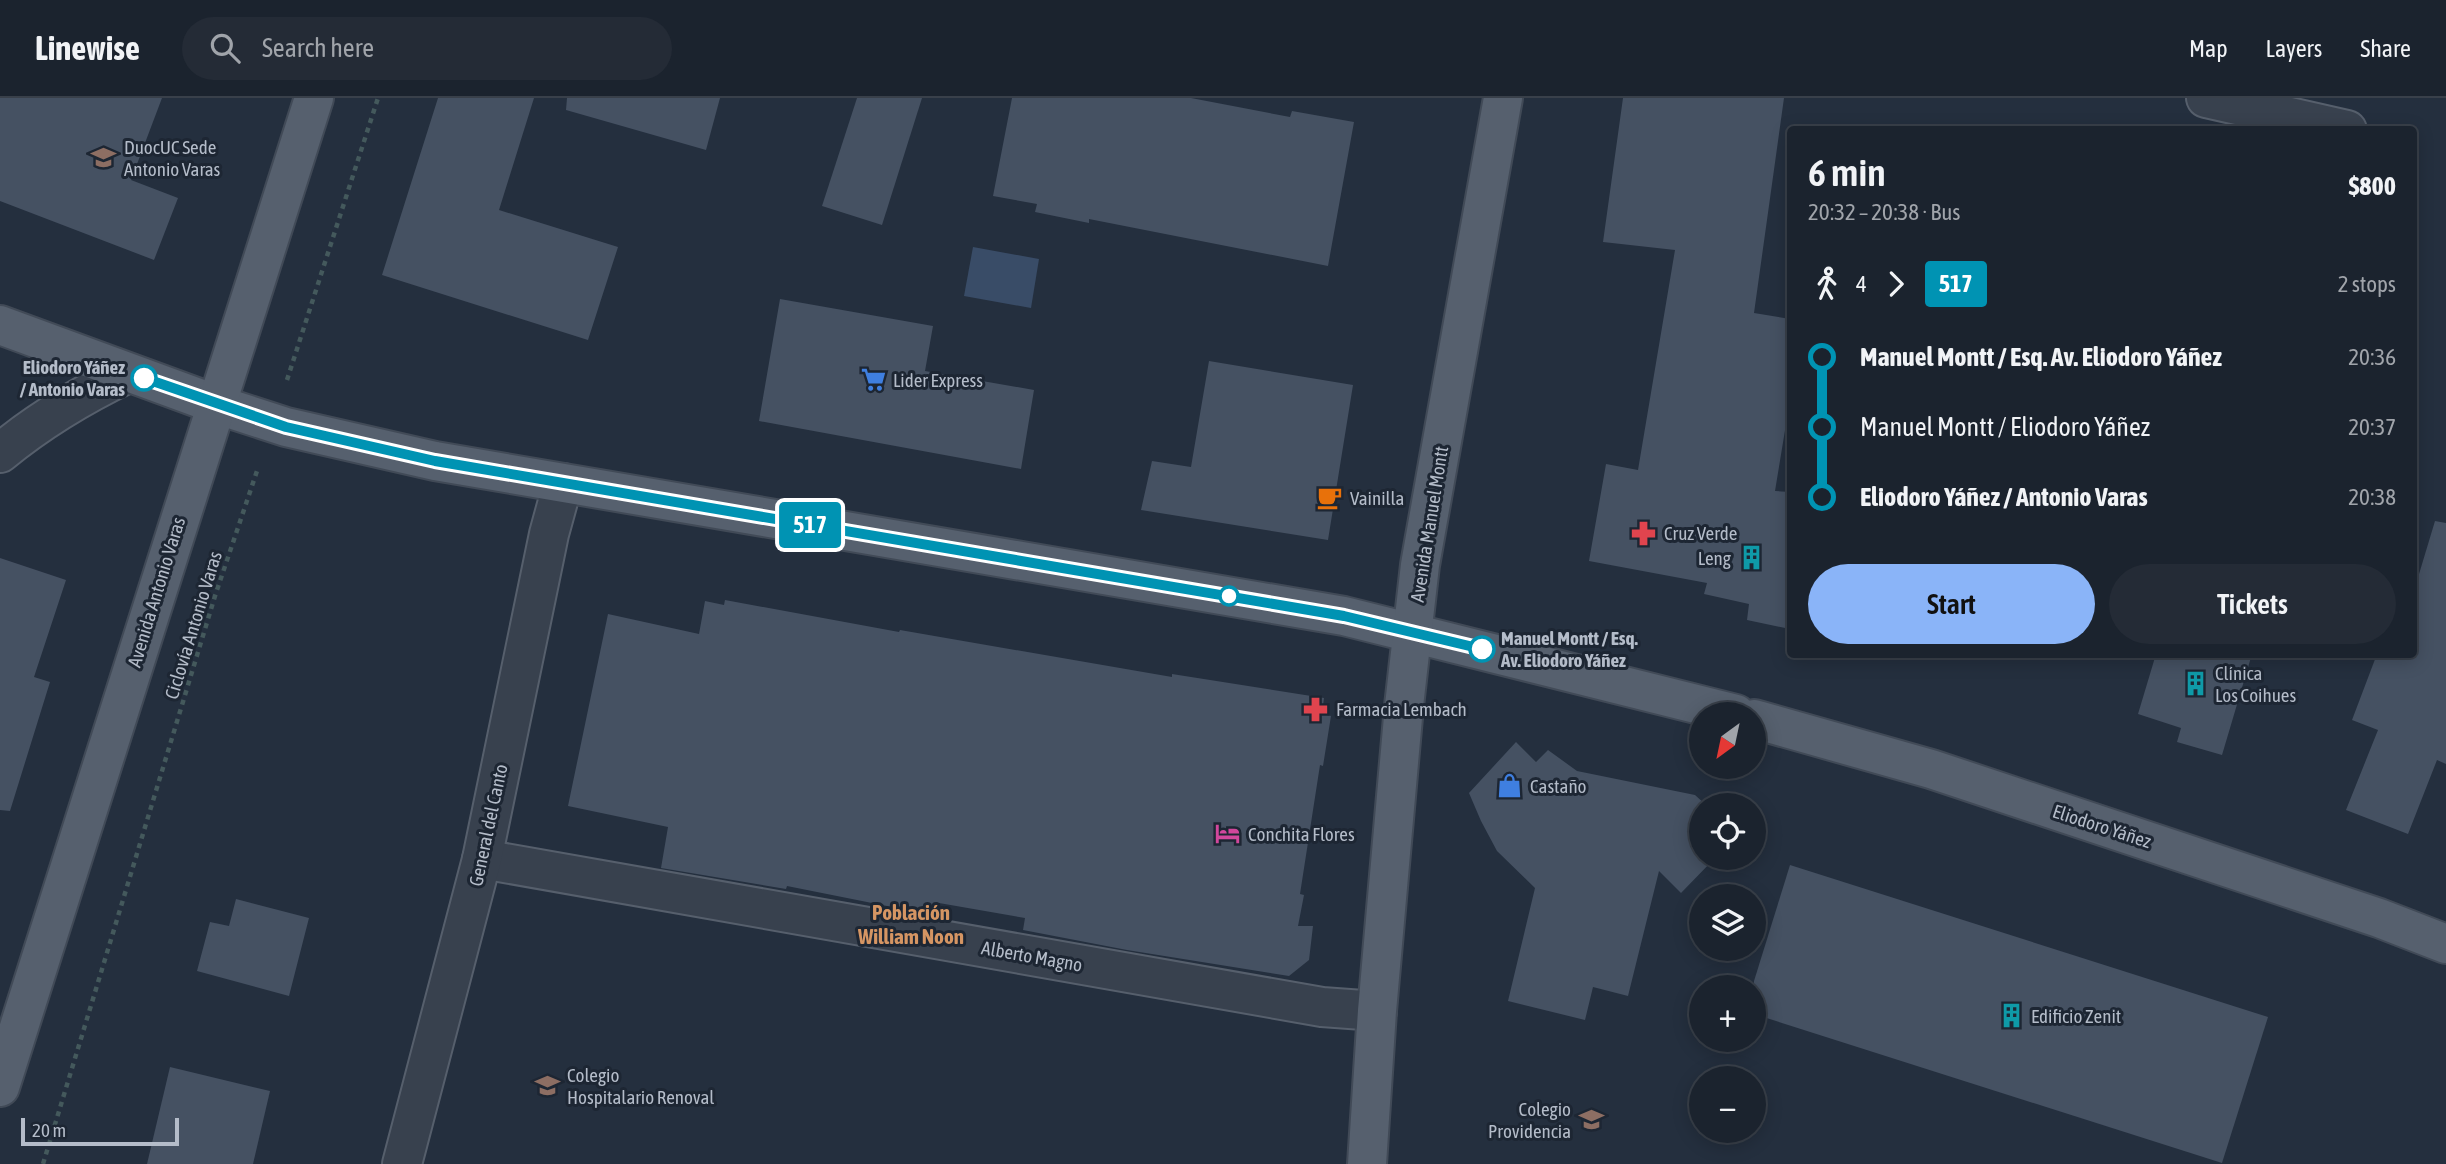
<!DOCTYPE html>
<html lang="en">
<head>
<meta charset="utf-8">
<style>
	:root { --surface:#1b232e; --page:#242b36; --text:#f1f3f6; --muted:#a0a4aa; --line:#39404a; --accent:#8ab4f8 }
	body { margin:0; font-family:"Asap Condensed",sans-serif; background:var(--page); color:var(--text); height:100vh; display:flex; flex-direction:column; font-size:26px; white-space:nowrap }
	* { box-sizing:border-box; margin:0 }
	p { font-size:23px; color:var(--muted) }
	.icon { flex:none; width:38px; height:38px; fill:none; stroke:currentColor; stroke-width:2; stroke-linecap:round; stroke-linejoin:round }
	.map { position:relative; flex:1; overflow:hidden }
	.side { position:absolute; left:1787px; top:28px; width:630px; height:532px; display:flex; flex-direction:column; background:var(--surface); border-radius:7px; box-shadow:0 4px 18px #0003,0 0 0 2px var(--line) }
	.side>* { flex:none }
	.badge { padding:0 14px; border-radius:5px; font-size:24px; line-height:46px }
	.needle { width:46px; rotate:213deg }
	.tools { position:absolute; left:1689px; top:604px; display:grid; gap:14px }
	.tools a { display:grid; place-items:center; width:77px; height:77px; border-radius:50%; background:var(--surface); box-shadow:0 4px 18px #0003,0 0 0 2px var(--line); font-size:35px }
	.scale { position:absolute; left:21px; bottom:18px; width:158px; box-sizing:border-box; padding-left:7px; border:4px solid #b4bcc9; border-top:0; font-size:19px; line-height:24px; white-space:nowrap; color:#b4bcc9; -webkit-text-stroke:5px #1d2633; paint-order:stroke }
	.map>.badge { position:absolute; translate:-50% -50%; box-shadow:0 0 0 4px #fff }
	.legs { display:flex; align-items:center; gap:10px; height:77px; padding:0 21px; font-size:23px }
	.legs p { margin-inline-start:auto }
	.head { display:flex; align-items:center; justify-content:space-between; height:119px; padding:0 21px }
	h1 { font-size:38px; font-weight:600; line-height:52px }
	.primary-button { display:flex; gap:14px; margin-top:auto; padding:14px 21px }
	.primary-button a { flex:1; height:80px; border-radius:42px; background:var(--accent); color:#111; font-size:28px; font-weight:600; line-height:80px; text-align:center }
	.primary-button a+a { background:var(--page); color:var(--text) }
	ul { padding:0 21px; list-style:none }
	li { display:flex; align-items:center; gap:24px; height:70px; font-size:26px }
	li i { display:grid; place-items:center; width:10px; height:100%; margin:0 9px; background:currentColor }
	li i::after { content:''; width:18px; height:18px; margin:-9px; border:5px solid; border-radius:50%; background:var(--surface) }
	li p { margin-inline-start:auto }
	li:first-child i { background:linear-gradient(#0000 50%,currentColor 0) }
	li:last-child i { background:linear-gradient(currentColor 50%,#0000 0) }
	header { display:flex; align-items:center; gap:42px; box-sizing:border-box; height:98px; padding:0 35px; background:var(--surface); border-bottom:2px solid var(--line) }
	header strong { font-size:33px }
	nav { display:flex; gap:38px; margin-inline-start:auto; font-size:24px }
	.search { width:490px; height:63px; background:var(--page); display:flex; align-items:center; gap:18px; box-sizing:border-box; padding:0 24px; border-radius:38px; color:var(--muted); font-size:26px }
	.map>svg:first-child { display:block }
</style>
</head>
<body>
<header>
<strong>Linewise</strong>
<div class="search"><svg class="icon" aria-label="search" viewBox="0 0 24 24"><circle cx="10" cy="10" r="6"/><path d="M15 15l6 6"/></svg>Search here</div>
<nav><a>Map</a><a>Layers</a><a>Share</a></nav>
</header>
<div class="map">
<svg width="2446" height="1066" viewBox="0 0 2446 1066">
	<rect width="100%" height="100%" fill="#242f3e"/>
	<polygon fill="#394c67" points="973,149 1039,161 1031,210 964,198"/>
	<g fill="#455162">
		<polygon points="0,0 162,0 131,82 178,100 154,162 0,103"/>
		<polygon points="438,0 534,0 499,112 618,149 588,242 382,177"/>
		<polygon points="567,0 720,0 706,52 566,12"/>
		<polygon points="857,0 922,0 882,127 822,108"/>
		<polygon points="1012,0 1191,0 1290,19 1292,13 1354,24 1328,168 1089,121 1089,125 1035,114 1037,106 993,98"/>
		<polygon points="1623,0 1784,0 1754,215 1790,221 1790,302 1775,393 1790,394 1790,531 1747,522 1749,506 1704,496 1707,485 1589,463 1606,366 1638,372 1675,152 1603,144"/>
		<polygon points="780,201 933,228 925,273 1034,292 1021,371 759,323"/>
		<polygon points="1209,263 1353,287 1328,442 1141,412 1152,363 1191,369"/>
		<polygon points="2435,423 2446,425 2446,666 2437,662 2408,736 2346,712 2378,632 2352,622 2377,556 2413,556 2413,496"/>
		<polygon points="0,460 66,482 34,579 50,584 10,713 0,712"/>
		<polygon points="725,502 899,534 900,532 1172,579 1172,576 1324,600 1322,616 1331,618 1323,668 1320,667 1300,796 1304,797 1298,828 1313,828 1309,862 1289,878 1127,852 1023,832 1025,820 939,805 937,818 787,788 786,791 661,770 668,729 568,708 608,516 699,536 705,503 724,507"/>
		<polygon points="2156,556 2252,556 2222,657 2177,644 2181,630 2138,616"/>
		<polygon points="1516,644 1536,664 1548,652 1577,673 1695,697 1706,707 1701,707 1701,760 1715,760 1681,795 1659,773 1628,898 1593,889 1585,922 1508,903 1535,790 1497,753 1481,723 1469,695"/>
		<polygon points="1790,767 2268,919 2222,1065 1754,916 1754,883"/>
		<polygon points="236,801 309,820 289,898 197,873 210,824 229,828"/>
		<polygon points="170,969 270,993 253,1066 147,1066"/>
	</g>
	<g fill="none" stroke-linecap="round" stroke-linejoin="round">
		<defs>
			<g id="minor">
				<polyline points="2206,0 2347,32"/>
				<path d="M0,355c40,-33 82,-58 128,-80"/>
				<polyline points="482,761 1322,909 1377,913"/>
				<polyline points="402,1066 482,761 549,436 563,385"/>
			</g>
			<g id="major">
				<polyline points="0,227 215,306 286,329 435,363 1344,518 1736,616"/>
				<polyline points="1754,621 1931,671 2379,820 2446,846"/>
				<polyline points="0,989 314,0"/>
				<polyline points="1367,1066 1377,913 1404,608 1420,467 1503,0"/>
			</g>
		</defs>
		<use href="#minor" stroke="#565f6c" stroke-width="42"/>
		<use href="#major" stroke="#414a57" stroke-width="42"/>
		<g stroke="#44595c" stroke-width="4.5" stroke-dasharray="5 5" stroke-linecap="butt">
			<polyline points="287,282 378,0"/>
			<polyline points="43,1066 215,498 258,370"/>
		</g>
		<use href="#minor" stroke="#38414e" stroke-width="38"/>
		<use href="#major" stroke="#56606e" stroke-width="38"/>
	</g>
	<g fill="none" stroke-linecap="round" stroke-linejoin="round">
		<defs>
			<polyline id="line-1" points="144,280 286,329 435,363 1344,518 1482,551"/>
		</defs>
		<use href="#line-1" stroke="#fff" stroke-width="16"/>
		<use href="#line-1" stroke="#0093b3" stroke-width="10"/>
	</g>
	<defs>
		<symbol id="university-bare" viewBox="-9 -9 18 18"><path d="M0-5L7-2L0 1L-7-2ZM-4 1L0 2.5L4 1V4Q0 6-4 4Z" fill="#8d6e63" stroke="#1d2633" stroke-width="2.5" paint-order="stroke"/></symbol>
		<symbol id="supermarket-bare" viewBox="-9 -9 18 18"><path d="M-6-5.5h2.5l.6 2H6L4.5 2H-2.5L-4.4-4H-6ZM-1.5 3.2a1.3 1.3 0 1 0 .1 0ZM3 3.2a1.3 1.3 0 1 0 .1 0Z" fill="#3f7fe0" stroke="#1d2633" stroke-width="2.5" paint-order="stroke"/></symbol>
		<symbol id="cafe-bare" viewBox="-9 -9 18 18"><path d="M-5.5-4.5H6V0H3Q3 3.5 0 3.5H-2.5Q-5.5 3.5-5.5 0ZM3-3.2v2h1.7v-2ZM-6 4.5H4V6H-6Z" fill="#e8710a" stroke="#1d2633" stroke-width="2.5" paint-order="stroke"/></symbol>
		<symbol id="pharmacy-bare" viewBox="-9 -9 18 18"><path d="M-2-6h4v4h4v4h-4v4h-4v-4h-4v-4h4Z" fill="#e0444e" stroke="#1d2633" stroke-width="2.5" paint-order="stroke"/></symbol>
		<symbol id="building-bare" viewBox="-9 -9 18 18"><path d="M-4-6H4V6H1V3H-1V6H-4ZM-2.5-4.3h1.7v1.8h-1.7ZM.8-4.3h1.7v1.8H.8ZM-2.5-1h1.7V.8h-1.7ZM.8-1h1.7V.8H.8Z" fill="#0f9aa8" stroke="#1d2633" stroke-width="2.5" paint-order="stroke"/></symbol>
		<symbol id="shop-bare" viewBox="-9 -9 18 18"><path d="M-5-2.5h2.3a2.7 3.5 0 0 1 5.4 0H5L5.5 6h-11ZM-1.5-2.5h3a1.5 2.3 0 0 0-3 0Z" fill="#3f7fe0" stroke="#1d2633" stroke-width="2.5" paint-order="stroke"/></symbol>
		<symbol id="hotel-bare" viewBox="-9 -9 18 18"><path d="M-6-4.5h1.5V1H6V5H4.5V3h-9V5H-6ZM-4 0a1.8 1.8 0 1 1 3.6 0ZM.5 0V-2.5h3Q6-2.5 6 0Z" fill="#d1479c" stroke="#1d2633" stroke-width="2.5" paint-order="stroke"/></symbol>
		<symbol id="school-bare" viewBox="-9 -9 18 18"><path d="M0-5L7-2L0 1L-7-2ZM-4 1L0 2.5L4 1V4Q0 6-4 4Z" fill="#8d6e63" stroke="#1d2633" stroke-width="2.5" paint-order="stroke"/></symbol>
	</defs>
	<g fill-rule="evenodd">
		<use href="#university-bare" x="86" y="42" width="35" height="35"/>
		<use href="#supermarket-bare" x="856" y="264" width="35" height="35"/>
		<use href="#cafe-bare" x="1312" y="382" width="35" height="35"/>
		<use href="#pharmacy-bare" x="1626" y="418" width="35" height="35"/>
		<use href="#building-bare" x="1734" y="442" width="35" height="35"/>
		<use href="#building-bare" x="2178" y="568" width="35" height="35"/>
		<use href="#pharmacy-bare" x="1298" y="594" width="35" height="35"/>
		<use href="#shop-bare" x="1492" y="670" width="35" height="35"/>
		<use href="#hotel-bare" x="1210" y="718" width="35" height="35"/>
		<use href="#building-bare" x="1994" y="900" width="35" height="35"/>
		<use href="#school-bare" x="530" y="970" width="35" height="35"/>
		<use href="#school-bare" x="1574" y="1004" width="35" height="35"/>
	</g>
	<g fill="#fff" stroke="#0093b3" stroke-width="3.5">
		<circle cx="144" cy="280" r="12"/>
		<circle cx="1229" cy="498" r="9"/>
		<circle cx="1482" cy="551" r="12"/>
	</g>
	<g text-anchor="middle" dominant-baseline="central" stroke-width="6" stroke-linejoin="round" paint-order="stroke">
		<g font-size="19" fill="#b4bcc9" stroke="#1d2633" text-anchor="start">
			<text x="124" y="49">DuocUC Sede<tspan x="124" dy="22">Antonio Varas</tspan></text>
			<text x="893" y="282">Lider Express</text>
			<text x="1350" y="400">Vainilla</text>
			<text x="1664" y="435">Cruz Verde</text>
			<text x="1731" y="460" text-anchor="end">Leng</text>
			<text x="2215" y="575">Clínica<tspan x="2215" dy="22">Los Coihues</tspan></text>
			<text x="1336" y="611">Farmacia Lembach</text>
			<text x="1530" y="688">Castaño</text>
			<text x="1248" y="736">Conchita Flores</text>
			<text x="2031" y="918">Edificio Zenit</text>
			<text x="567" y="977">Colegio<tspan x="567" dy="22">Hospitalario Renoval</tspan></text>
			<text x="1571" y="1011" text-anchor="end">Colegio<tspan x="1571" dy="22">Providencia</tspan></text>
		</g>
		<g font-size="19" font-weight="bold" fill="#b4bcc9" stroke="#1d2633" text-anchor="end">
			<text x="125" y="269">Eliodoro Yáñez<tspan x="125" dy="22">/ Antonio Varas</tspan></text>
			<text x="1501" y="540" text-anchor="start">Manuel Montt / Esq.<tspan x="1501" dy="22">Av. Eliodoro Yáñez</tspan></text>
		</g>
		<g font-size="19" fill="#b4bcc9" stroke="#1d2633">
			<text transform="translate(1429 426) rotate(-81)">Avenida Manuel Montt</text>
			<text transform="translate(156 494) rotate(-73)">Avenida Antonio Varas</text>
			<text transform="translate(193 527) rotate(-73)">Ciclovía Antonio Varas</text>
			<text transform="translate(488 727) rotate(-78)">General del Canto</text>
			<text transform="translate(2102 728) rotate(18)">Eliodoro Yáñez</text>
			<text transform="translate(1032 858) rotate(10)">Alberto Magno</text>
		</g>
		<g font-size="21" font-weight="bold" fill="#d59563" stroke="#1d2633">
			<text x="911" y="814">Población<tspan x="911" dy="24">William Noon</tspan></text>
		</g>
	</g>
</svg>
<div class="tools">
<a><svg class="needle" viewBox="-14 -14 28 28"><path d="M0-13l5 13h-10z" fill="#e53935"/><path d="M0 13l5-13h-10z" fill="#a0a4aa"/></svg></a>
<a><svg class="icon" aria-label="locate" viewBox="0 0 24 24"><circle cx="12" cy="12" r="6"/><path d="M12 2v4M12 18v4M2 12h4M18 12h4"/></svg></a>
<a><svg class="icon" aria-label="layers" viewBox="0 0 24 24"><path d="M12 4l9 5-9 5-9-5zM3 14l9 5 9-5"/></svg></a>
<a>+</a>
<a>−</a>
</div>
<div class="scale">20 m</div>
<b class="badge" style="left:810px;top:427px;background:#0093b3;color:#fff">517</b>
<section class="side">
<div class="head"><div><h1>6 min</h1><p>20:32 – 20:38 · Bus</p></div><b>$800</b></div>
<div class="legs"><svg class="icon" aria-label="walk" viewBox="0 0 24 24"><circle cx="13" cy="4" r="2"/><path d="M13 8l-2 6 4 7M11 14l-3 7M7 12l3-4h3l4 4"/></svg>4<svg class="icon" aria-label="forward" viewBox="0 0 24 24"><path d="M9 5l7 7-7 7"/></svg><b class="badge" style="background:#0093b3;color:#fff">517</b><p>2 stops</p></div>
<ul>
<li><i style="color:#0093b3"></i><b>Manuel Montt / Esq. Av. Eliodoro Yáñez</b><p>20:36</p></li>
<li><i style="color:#0093b3"></i><span>Manuel Montt / Eliodoro Yáñez</span><p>20:37</p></li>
<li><i style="color:#0093b3"></i><b>Eliodoro Yáñez / Antonio Varas</b><p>20:38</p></li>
</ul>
<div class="primary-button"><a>Start</a><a>Tickets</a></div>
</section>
</div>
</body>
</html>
